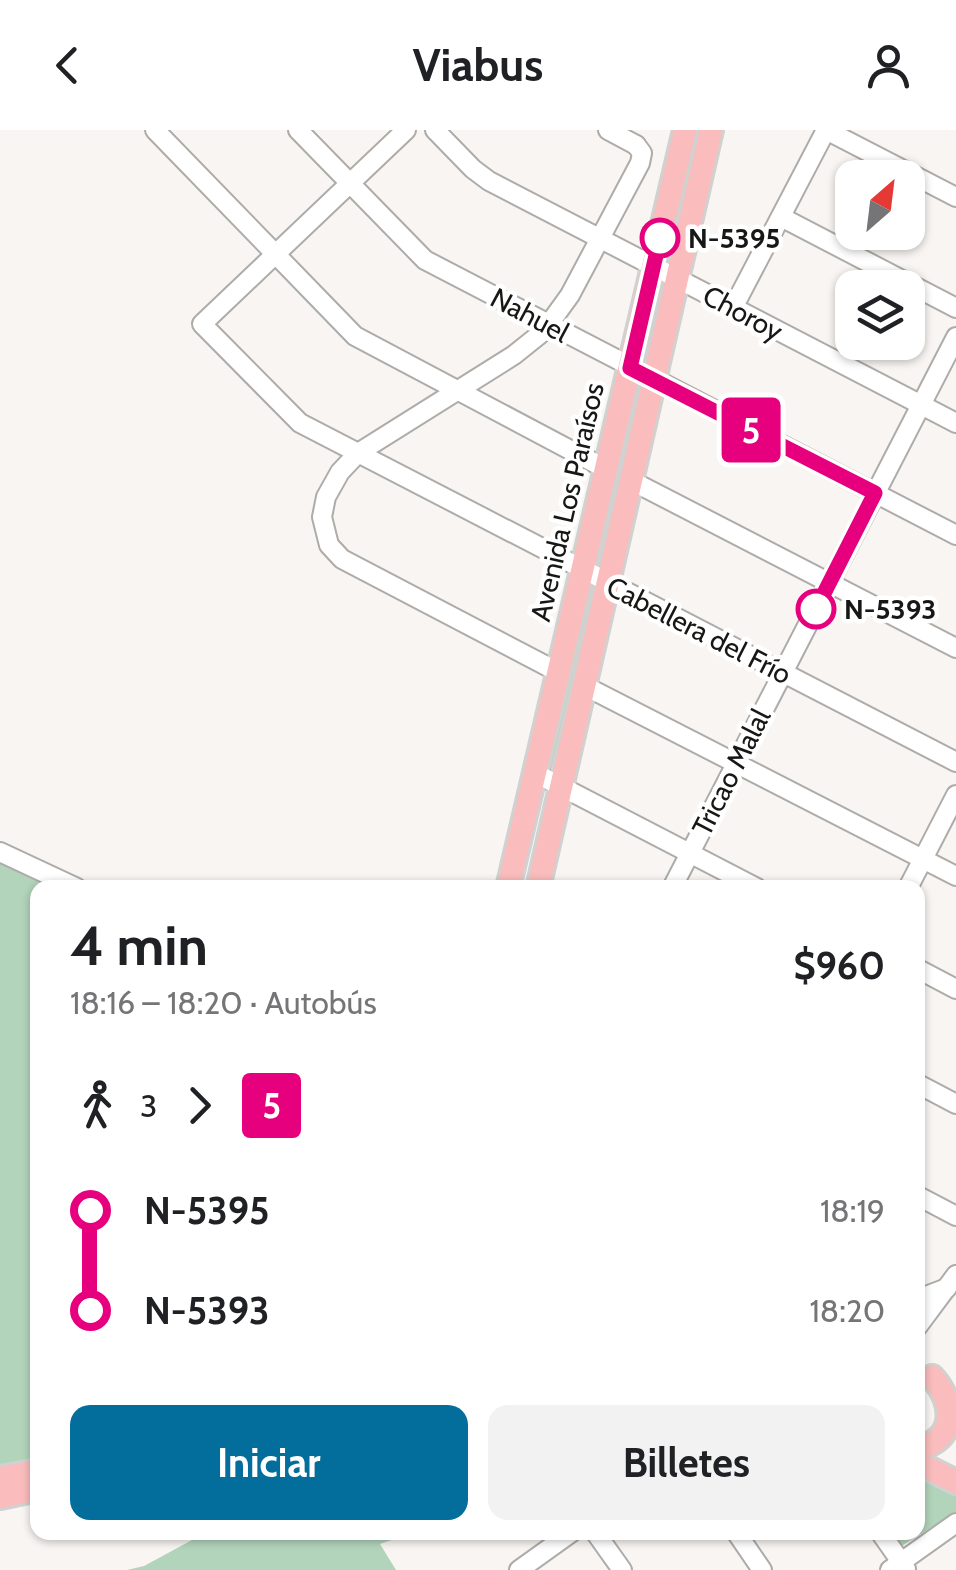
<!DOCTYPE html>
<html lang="es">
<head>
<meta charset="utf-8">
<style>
	:root { --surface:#fff; --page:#f2f2f2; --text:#202124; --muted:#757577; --accent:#036e9b }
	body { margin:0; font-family:Cabin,sans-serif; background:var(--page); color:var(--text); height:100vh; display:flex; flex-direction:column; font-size:38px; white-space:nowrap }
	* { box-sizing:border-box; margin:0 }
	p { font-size:32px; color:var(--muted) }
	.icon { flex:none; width:55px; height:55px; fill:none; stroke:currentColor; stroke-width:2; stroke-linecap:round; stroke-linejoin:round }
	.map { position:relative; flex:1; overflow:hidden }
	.details { position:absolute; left:30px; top:750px; width:895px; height:660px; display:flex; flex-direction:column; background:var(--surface); border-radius:20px; box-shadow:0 2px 8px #0004 }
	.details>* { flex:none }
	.badge { padding:0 20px; border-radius:8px; font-size:35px; line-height:65px }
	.needle { width:65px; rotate:28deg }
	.tools { position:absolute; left:835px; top:30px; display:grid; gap:20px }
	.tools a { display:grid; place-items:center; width:90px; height:90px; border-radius:20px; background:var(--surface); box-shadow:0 2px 8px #0004; font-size:50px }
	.map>.badge { position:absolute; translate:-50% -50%; box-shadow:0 0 0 5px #fff }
	.legs { display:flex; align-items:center; gap:15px; height:110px; padding:0 40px; font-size:32px }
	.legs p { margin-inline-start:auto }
	.head { display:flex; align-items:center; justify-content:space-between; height:170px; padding:0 40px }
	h1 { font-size:55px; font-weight:700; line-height:75px }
	.cta { display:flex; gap:20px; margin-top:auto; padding:20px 40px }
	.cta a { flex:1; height:115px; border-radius:20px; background:var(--accent); color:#fff; font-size:40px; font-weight:700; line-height:115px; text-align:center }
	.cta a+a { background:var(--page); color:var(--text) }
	ul { padding:0 40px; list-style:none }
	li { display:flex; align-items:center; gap:35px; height:100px; font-size:38px }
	li i { display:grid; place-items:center; width:15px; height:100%; margin:0 12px; background:currentColor }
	li i::after { content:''; width:25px; height:25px; margin:-12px; border:8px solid; border-radius:50%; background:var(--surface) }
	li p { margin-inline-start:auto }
	li:first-child i { background:linear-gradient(#0000 50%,currentColor 0) }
	li:last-child i { background:linear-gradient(currentColor 50%,#0000 0) }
	header { display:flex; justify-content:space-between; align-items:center; height:130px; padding:0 40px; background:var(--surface); font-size:45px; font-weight:700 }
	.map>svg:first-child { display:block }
</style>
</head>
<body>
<header><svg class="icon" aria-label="back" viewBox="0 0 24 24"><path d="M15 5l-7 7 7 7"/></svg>Viabus<svg class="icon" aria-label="person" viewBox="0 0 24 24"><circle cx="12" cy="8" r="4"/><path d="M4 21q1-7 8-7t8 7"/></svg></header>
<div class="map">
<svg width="956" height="1440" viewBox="0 0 956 1440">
	<rect width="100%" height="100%" fill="#f8f5f2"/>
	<g fill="#b2d4bb">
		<polygon points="588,454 596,457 556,640 548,641"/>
		<polygon points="0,722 77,757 38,758 37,1335 0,1342"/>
		<polygon points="918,1342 956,1362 956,1382 900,1417 887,1403 918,1402"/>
		<polygon points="205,1403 205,1402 412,1403 380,1414 396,1440 127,1440 144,1436"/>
	</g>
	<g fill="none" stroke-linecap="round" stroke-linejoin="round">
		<defs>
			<g id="minor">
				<polyline points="155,0 355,206 606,339"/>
				<polyline points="298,0 425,130 956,405"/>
				<polyline points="406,0 202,194 300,293 956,632"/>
				<polyline points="435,0 473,39 489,51 956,293"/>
				<polyline points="608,0 636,15"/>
				<polyline points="826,0 956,67"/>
				<polyline points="781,87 956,178"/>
				<polyline points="733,178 826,0"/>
				<polyline points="630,350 956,518"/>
				<polyline points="558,542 342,429 329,415 322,387 326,367 340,342 358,323 514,225 544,201 570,165 640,33 642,23 636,15"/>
				<polyline points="583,555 956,746"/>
				<polyline points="535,643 757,758"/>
				<polyline points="0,722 77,758"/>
				<polyline points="672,758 956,207"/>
				<polyline points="908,758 956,665"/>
				<polyline points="918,839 956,859"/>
				<polyline points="918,954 956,974"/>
				<polyline points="918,1066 956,1086"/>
				<polyline points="918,1169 947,1158"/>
				<polyline points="918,1196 956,1145"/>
				<polyline points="595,1402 622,1440"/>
				<polyline points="736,1402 762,1440"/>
				<polyline points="880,1402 906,1439"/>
				<polyline points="519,1440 572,1402"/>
				<polyline points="890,1440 956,1393"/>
			</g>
			<g id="major">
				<polyline points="508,758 685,0"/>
				<polyline points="538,758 711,0"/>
				<path d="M918,1318c38,-7 38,-45 14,-71"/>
				<polyline points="918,1333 956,1352"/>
				<polyline points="0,1348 38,1341"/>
				<polyline points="0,1367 38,1359"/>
			</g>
		</defs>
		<use href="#minor" stroke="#aeaca9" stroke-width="22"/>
		<use href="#major" stroke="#d1d1d0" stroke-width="28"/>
		<use href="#minor" stroke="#fff" stroke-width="18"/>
		<use href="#major" stroke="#fabcbc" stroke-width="22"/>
	</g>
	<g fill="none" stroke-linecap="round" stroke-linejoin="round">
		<defs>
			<polyline id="line-1" points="660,108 630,238 875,363 816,479"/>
		</defs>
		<use href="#line-1" stroke="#fff" stroke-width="22"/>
		<use href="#line-1" stroke="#e6007e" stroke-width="15"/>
	</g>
	<g fill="#fff" stroke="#e6007e" stroke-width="5">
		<circle cx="660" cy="108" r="18"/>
		<circle cx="816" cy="479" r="18"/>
	</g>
	<g text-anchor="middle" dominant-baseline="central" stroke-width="9" stroke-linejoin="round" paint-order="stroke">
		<g font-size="28" font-weight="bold" fill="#171716" stroke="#fff" text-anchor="start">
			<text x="688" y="108">N-5395</text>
			<text x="844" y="479">N-5393</text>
		</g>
		<g font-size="28" fill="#171716" stroke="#fff">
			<text transform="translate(743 183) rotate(28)">Choroy</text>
			<text transform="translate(530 185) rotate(28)">Nahuel</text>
			<text transform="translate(567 372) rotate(-77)">Avenida Los Paraísos</text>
			<text transform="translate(699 500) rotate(27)">Cabellera del Frío</text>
			<text transform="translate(731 642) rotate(-63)">Tricao Malal</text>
		</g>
	</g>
</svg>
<div class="tools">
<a><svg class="needle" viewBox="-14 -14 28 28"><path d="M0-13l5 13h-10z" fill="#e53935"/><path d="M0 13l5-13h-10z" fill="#757577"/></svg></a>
<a><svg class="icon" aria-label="layers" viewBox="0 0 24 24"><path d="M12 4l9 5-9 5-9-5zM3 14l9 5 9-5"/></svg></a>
</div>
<b class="badge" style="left:751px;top:300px;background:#e6007e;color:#fff">5</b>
<section class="details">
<div class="head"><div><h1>4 min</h1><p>18:16 – 18:20 · Autobús</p></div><b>$960</b></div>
<div class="legs"><svg class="icon" aria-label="walk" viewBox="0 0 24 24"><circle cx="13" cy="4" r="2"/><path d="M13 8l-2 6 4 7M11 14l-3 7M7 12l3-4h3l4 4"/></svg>3<svg class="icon" aria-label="forward" viewBox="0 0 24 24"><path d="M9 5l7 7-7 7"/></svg><b class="badge" style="background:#e6007e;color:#fff">5</b></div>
<ul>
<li><i style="color:#e6007e"></i><b>N-5395</b><p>18:19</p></li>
<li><i style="color:#e6007e"></i><b>N-5393</b><p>18:20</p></li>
</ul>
<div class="cta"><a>Iniciar</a><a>Billetes</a></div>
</section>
</div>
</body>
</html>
